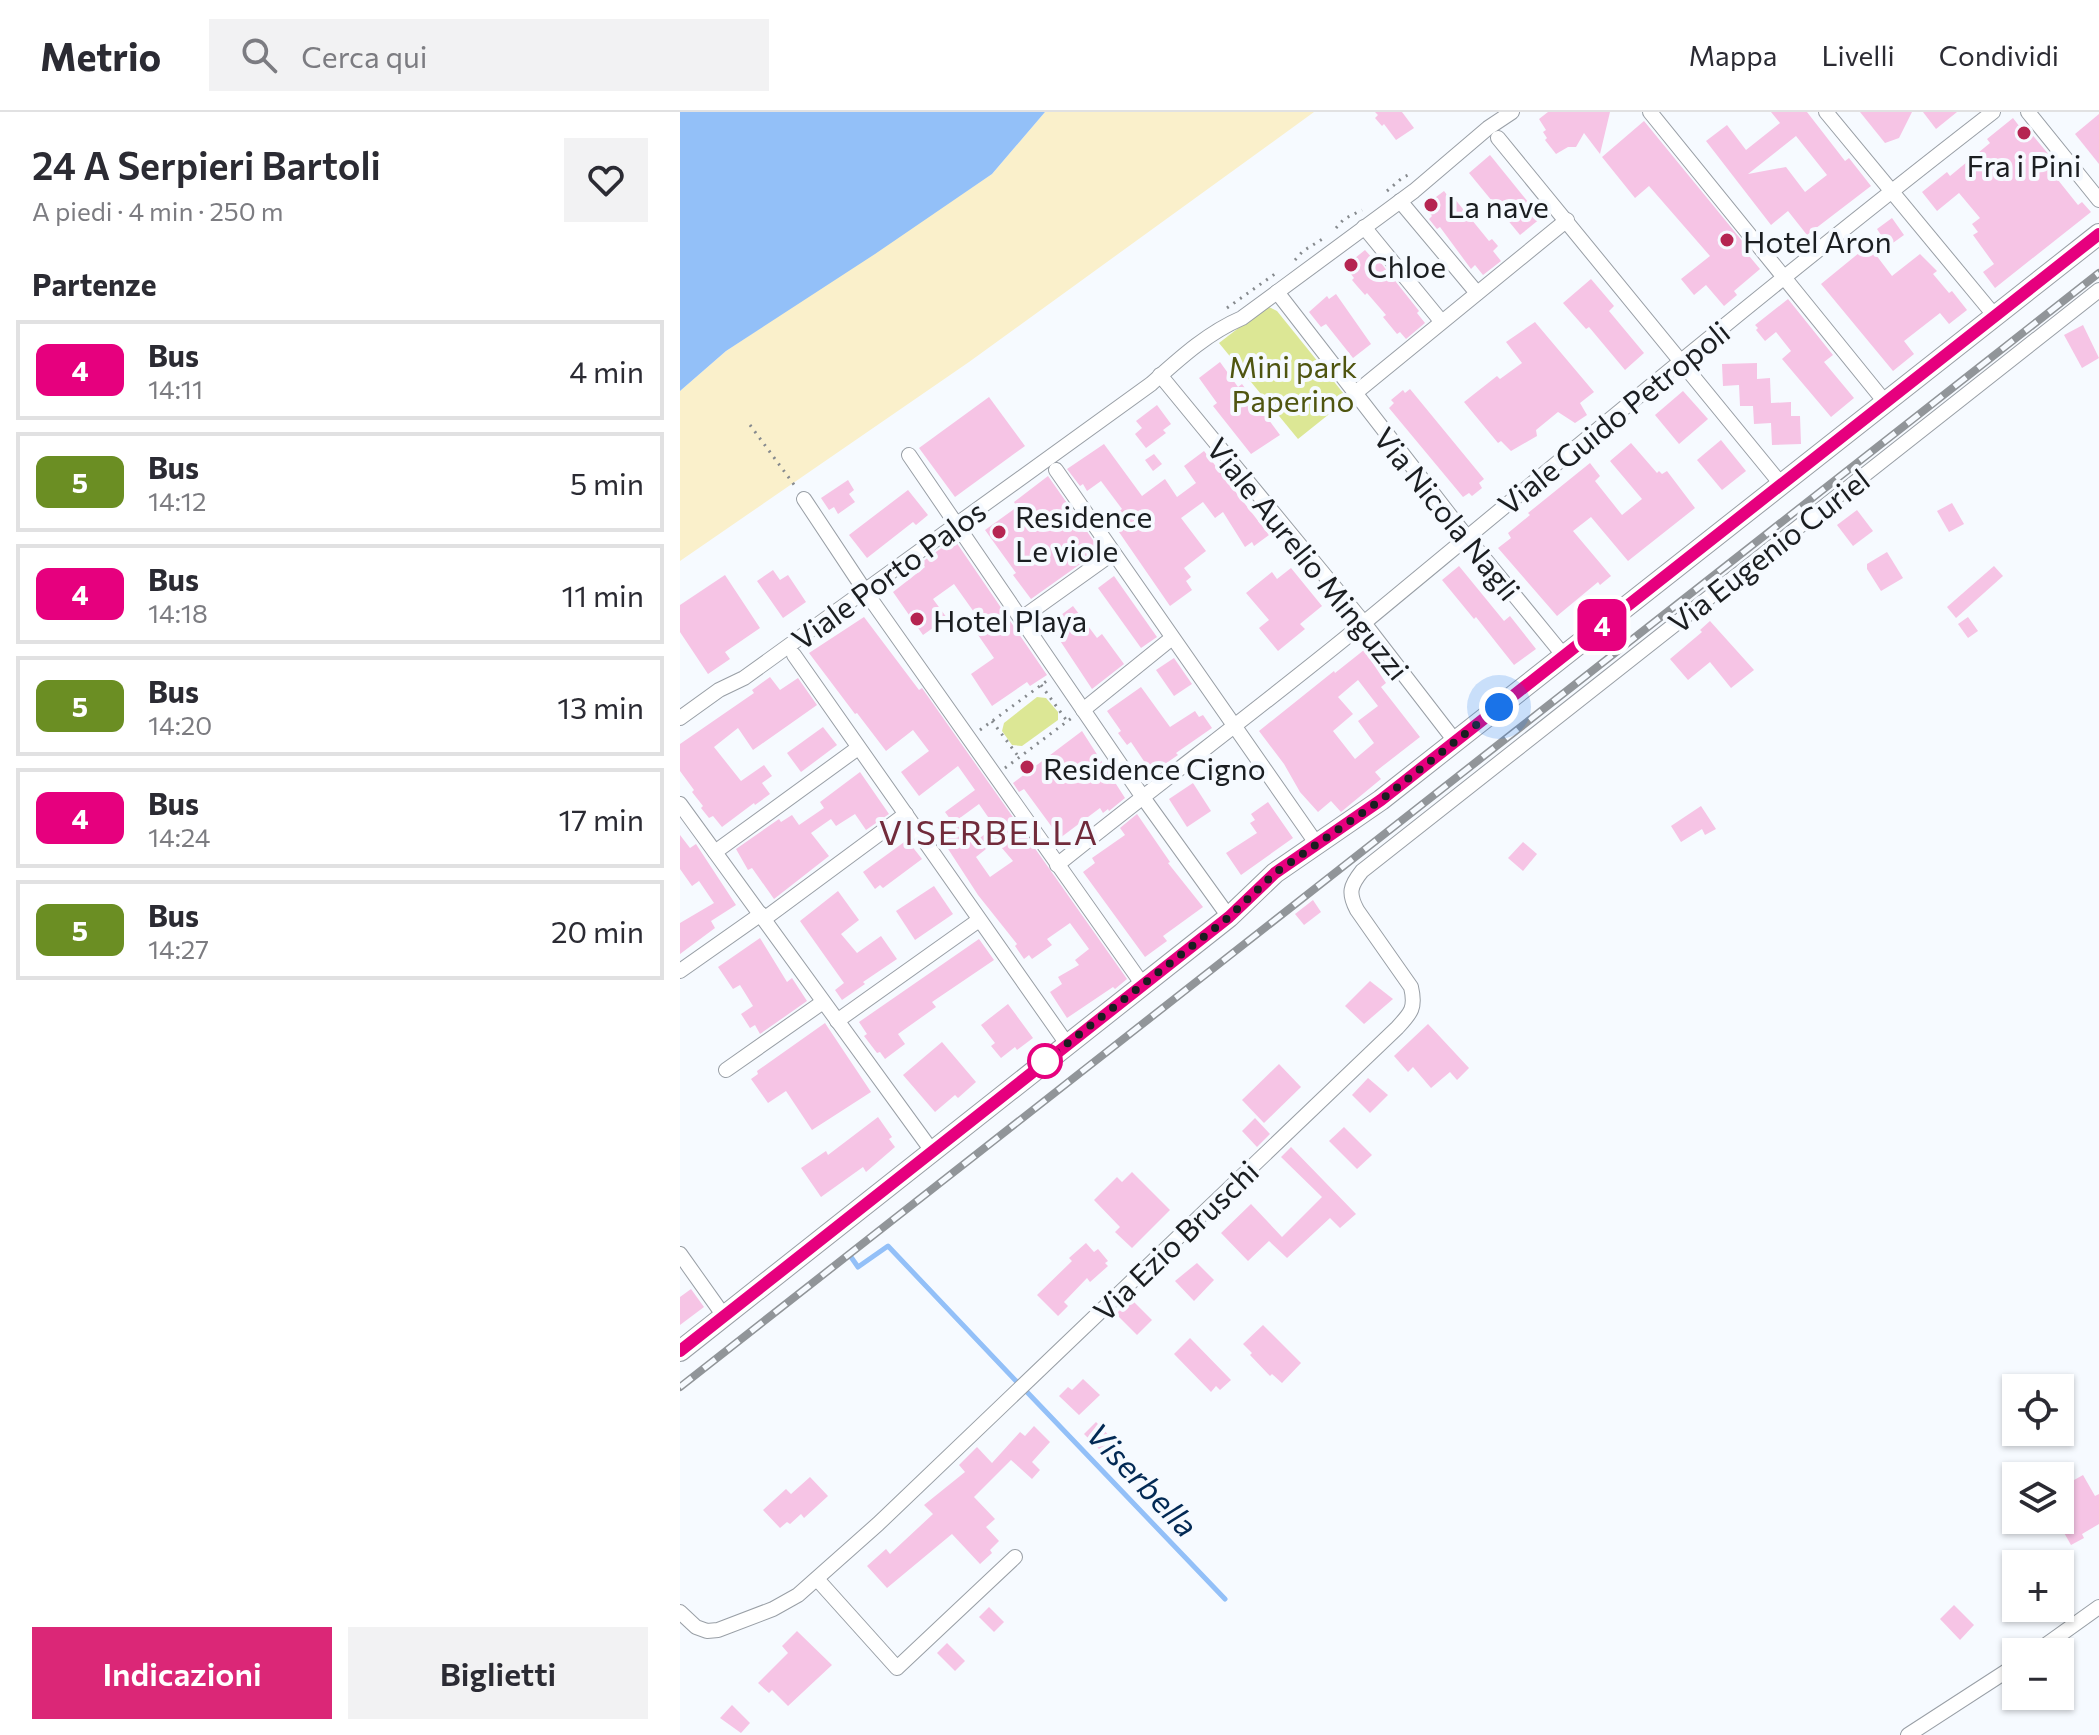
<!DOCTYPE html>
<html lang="it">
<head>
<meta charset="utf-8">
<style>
	:root { --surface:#fff; --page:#f2f2f3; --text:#2b2b33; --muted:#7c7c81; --line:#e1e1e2; --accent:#db2777 }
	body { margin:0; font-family:Commissioner,sans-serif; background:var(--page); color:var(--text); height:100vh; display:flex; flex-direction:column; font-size:30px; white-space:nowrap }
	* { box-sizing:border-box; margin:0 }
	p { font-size:26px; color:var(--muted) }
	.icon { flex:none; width:44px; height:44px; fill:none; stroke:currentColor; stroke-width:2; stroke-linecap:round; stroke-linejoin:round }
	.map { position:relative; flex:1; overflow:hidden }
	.side { display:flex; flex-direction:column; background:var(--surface); width:680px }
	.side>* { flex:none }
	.badge { padding:0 16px; border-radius:12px; font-size:28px; line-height:52px }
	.fabs { position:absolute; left:1322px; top:1262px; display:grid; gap:16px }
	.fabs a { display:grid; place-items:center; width:72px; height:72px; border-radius:0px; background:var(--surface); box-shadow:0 2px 6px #0004; font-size:40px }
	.you { position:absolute; width:40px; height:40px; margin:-20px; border:6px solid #fff; border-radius:50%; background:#1a73e8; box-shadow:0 0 0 12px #1a73e833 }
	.map>.badge { position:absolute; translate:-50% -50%; box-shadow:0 0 0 4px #fff }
	h2 { padding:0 32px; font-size:30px; line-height:72px }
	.round { display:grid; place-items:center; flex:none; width:84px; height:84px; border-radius:0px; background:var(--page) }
	.head { display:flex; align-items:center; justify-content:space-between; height:136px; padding:0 32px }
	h1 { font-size:38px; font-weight:600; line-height:60px }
	.cta { display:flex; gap:16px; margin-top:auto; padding:16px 32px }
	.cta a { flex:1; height:92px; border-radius:0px; background:var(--accent); color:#fff; font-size:32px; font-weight:600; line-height:92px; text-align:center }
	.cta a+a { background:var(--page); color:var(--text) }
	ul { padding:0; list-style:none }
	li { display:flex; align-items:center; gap:24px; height:100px; margin:0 16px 12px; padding:0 16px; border:4px solid var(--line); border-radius:0px }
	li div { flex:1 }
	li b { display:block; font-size:30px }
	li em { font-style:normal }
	li .badge { min-width:88px; font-weight:700; text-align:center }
	header { display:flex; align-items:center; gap:48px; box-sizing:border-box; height:112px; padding:0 40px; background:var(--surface); border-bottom:2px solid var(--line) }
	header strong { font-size:38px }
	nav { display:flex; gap:44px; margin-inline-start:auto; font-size:28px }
	.search { width:560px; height:72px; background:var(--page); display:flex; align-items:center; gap:20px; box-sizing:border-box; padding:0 28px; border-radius:0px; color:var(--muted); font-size:30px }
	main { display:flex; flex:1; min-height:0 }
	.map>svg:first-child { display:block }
</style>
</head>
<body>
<header>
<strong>Metrio</strong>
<div class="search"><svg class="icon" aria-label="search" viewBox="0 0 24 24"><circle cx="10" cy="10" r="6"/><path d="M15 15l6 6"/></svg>Cerca qui</div>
<nav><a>Mappa</a><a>Livelli</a><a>Condividi</a></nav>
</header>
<main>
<section class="side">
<div class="head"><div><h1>24 A Serpieri Bartoli</h1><p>A piedi · 4 min · 250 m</p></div><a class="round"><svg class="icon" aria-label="heart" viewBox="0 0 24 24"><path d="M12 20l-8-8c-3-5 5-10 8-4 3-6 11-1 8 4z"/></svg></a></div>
<h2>Partenze</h2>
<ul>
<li><span class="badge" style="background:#e6007e;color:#fff">4</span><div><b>Bus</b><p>14:11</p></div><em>4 min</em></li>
<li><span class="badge" style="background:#6b8e23;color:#fff">5</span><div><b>Bus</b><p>14:12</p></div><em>5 min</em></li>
<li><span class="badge" style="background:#e6007e;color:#fff">4</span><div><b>Bus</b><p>14:18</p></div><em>11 min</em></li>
<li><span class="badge" style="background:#6b8e23;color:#fff">5</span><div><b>Bus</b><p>14:20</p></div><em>13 min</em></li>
<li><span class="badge" style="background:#e6007e;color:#fff">4</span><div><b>Bus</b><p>14:24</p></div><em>17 min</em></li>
<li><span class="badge" style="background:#6b8e23;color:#fff">5</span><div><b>Bus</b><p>14:27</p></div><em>20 min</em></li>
</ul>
<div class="cta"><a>Indicazioni</a><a>Biglietti</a></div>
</section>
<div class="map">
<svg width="1419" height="1623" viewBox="0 0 1419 1623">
	<rect width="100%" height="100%" fill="#f6faff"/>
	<g fill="#dce795">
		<polygon points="587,194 597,199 668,287 618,327 539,231"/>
		<polygon points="357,585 366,586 378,600 378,608 342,634 332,633 322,619 324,611"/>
	</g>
	<polygon fill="#faf0cb" points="365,0 634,0 289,250 0,449 0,279 46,239 312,62"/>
	<polygon fill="#93c0f8" points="0,0 365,0 312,62 195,142 46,239 0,279"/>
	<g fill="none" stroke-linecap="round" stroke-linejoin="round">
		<g stroke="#93c0f8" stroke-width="5">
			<polyline points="171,1145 178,1155 208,1134 337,1270"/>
			<polyline points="347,1280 545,1487"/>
		</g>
	</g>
	<g fill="#f6c4e5" fill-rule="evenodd">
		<polygon points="695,0 722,0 734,16 716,28 704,12 702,14 695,6 698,3"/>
		<polygon points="868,0 930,0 920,42 904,21 896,35 888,35 876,42 865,28 867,26 863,20 866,18 859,7"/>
		<path d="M1091,0h36l38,49 4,-3 22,28 -64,49 -19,-24 -17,14 -65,-84 21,-16 19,25 34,-27zM1116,24l31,39 -22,17 -19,-25 -38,7z"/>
		<polygon points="1180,0 1232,0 1219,26 1205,31"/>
		<polygon points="1243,0 1277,0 1256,17"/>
		<polygon points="1419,2 1419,52 1395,22"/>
		<polygon points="1333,6 1346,23 1350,20 1385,62 1378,68 1398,93 1402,90 1411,100 1315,176 1303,160 1314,152 1293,123 1298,120 1292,112 1300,106 1279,81 1257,99 1242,80 1267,60 1270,64 1310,31 1307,27"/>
		<polygon points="964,9 1068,136 1065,139 1080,157 1054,179 1057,183 1044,194 1026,173 1014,183 1001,167 1030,144 969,74 955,86 922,45"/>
		<polygon points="810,43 861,106 840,123 789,61"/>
		<polygon points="764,79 771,88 774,86 809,129 812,127 818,134 813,139 821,149 803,163 795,153 791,157 760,115 757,117 749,107 752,104 744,94"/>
		<polygon points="1212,106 1224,123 1196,143 1212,164 1240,142 1257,159 1253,162 1269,181 1272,179 1287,198 1269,212 1260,201 1224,229 1234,242 1213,259 1141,172 1201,123 1197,117"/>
		<polygon points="685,138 694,148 697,146 739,199 737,201 745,211 726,227 720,220 717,222 703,205 706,203 687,181 685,183 677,174 672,168 674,166 665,154"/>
		<polygon points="911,167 934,194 929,199 964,241 945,258 909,215 906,217 883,191"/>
		<polygon points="656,182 691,232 673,246 646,212 641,215 629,200 647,184 649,187"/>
		<polygon points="1108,187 1153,243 1144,250 1174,286 1151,305 1102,247 1111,239 1096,220 1085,229 1076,218 1078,216 1075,213"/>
		<polygon points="855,210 914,280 900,291 907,303 895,311 878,300 856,318 857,324 831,339 821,329 818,331 784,290 817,264 820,267 842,251 826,230"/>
		<polygon points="1403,213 1419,246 1402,256 1384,223"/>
		<polygon points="540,250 558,275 562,272 600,323 571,342 533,294 537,291 519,266"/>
		<polygon points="1077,251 1077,267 1090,266 1091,291 1111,290 1111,304 1120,304 1121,332 1092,333 1091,311 1074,312 1073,294 1060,294 1059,273 1043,274 1042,252"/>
		<polygon points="730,277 804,367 799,371 802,376 792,384 789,381 783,385 709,296 714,291 711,288 723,278 725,281"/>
		<polygon points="1003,279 1028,307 999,332 975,303"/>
		<polygon points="309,285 345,334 275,385 239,336"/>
		<polygon points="477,293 491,312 483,318 486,321 466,336 455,322 462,316 456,309"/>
		<polygon points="1041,328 1066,359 1042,378 1017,348"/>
		<polygon points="951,331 977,361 979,359 982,362 987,359 1015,396 948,449 911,405 893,419 931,464 920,473 918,470 877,504 818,436 831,426 828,421 850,403 848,401 910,351 920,364 915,369 942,403 962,387 930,349"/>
		<polygon points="424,332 462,384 485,367 497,385 516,371 504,354 524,339 589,423 574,434 572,430 565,435 543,400 535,406 523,390 501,406 526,439 504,456 511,465 506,469 512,478 490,494 430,407 442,397 421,369 407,379 403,372 400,374 387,357"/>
		<polygon points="474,342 482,352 473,359 465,348"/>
		<polygon points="368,364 420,438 351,487 333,463 336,461 305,418 337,395 334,390"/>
		<polygon points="168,368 174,378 169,382 175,390 158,402 154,395 149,398 141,386"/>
		<polygon points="228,378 248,403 236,413 233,410 187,446 169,423"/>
		<polygon points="1272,391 1284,412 1269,420 1257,399"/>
		<polygon points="1177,398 1193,419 1173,434 1157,413"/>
		<polygon points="274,427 367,563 350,574 347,570 312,594 291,562 314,546 298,523 306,517 274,472 253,487 267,506 243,523 213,480 245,455 242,450"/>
		<polygon points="1207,440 1223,466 1201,479 1187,457 1187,452"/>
		<polygon points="779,454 824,509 830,504 856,537 834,553 796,505 794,507 762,468"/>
		<polygon points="1314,454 1323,464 1276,506 1267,495"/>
		<polygon points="611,456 642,494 620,512 625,517 598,539 579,516 589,508 566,481 592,460 597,467"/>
		<polygon points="93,458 100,468 108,463 126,490 103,506 77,469"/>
		<polygon points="45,463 80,516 45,540 50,547 28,562 0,520 0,493"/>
		<polygon points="434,464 477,525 461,536 418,476"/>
		<polygon points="393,494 417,526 422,522 444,552 412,577 369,512"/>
		<path d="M184,505l55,73 3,-2 205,291 -12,10 -2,-2 -46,31 -17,-26 12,-8 -4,-7 21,-12 -4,-5 14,-11 -19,-26 -23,16 5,6 -20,14 -3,-4 -5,4 -9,-13 2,-2 -39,-49 -39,-60 22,-14 13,21 21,-15 -16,-23 -26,19 -8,-11 30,-22 -17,-24 -39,30 -18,-24 28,-21 -16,-21 -27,21 -29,-38 -2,1 -46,-61zM316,729l17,20 -23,16 -14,-20z"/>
		<polygon points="1288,505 1298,519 1288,526 1278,512"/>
		<polygon points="1030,509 1074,558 1051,576 1030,550 1008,568 990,547 1022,520 1020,518"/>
		<path d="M684,538l22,33 -5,4 39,50 -45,35 6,7 -40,33 -10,-11 -13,11 -18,-20 -16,-28 -25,-33 75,-60 1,2zM678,568l20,26 -20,15 16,22 -19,16 -22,-28 20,-17 -15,-17z"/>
		<polygon points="494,546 512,572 494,584 476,558"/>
		<polygon points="90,565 100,578 118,566 137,593 73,638 58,616 34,635 61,669 84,653 92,664 82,671 90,682 75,693 74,691 42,715 33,704 29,706 21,696 23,694 12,680 14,678 0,659 0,632 74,581 72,578"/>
		<polygon points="461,575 490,615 515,599 519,605 523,603 532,616 496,641 498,643 472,661 451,630 447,633 438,621 441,619 427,599"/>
		<polygon points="143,615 157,633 121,660 107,641"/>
		<polygon points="402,619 445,686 429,699 428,697 423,701 420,696 380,726 344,677 339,680 333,671"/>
		<polygon points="180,660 209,702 186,718 175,702 156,714 151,707 131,721 149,744 94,787 72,756 68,758 56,737 99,707 101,710 112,703 119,713 144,696 140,690"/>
		<polygon points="513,671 531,699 507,715 489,687"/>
		<polygon points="588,690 613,726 561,763 546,741 577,721 570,711 575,708 571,702"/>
		<polygon points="1021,694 1036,717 1025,723 1022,717 1001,730 991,714"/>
		<polygon points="457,702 490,750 488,751 523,795 483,824 487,829 465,845 403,760 415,751 412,746 445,723 440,716"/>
		<polygon points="0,723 10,736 16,732 56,793 31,809 35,816 0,842 0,811 34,791 19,769 12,774 0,757"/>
		<polygon points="227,728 242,747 203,776 200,773 195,777 183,760"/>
		<polygon points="843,730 857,742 843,759 828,746"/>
		<polygon points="254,774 273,802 235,828 216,799"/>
		<polygon points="158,779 179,808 161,822 177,841 201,824 217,847 183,870 185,872 162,888 155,878 164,871 120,809"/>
		<polygon points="633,788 641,800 624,813 615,802"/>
		<polygon points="80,826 107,870 112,866 127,889 80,922 75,913 70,916 61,902 73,894 60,873 53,877 38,855"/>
		<polygon points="299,827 314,848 252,890 256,895 218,922 225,932 205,947 200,940 197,941 184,924 187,922 179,910"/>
		<polygon points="690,869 713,887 684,912 665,894"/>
		<polygon points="328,892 353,926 337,938 335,935 321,946 311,934 315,931 301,913"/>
		<polygon points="145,911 191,980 132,1018 106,979 88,991 71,967 78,962 77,959"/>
		<polygon points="748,912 789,956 777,968 770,960 751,976 733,955 728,960 714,944"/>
		<polygon points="262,930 296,970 278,986 275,983 255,1000 223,963"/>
		<polygon points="599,952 621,975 584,1011 562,988"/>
		<polygon points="688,966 708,983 690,1001 672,983"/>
		<polygon points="198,1005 212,1025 209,1027 215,1035 186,1060 183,1055 141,1085 121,1056 146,1039 148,1043"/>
		<polygon points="575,1006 590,1022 577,1035 562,1019"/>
		<polygon points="664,1015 692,1043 677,1057 649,1029"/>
		<polygon points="611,1035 676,1102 660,1116 650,1106 607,1146 589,1129 568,1149 541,1121 571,1092 602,1125 642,1085 601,1045"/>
		<polygon points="452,1060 490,1098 452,1136 435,1120 440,1115 414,1088 437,1065 442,1070"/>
		<polygon points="406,1131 414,1140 418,1137 428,1149 425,1151 428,1154 410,1170 407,1166 384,1190 388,1194 378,1204 357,1183 392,1149 389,1146"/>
		<polygon points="517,1151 534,1168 514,1189 495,1169"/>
		<polygon points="11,1177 24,1195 0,1213 0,1185"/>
		<polygon points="451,1187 472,1208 457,1223 436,1202"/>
		<polygon points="583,1213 621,1251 602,1271 592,1262 590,1264 570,1243 572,1241 563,1232"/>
		<polygon points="510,1226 551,1268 540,1278 536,1274 531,1280 494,1242"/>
		<polygon points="403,1267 420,1283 399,1303 379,1284 388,1275 392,1278"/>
		<polygon points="416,1310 440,1335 428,1346 404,1322"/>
		<polygon points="354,1314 370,1330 352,1350 360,1358 352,1367 331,1348 294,1385 315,1407 306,1415 319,1429 310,1438 312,1441 300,1452 272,1422 207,1476 187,1454 206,1437 210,1442 253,1402 244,1393 285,1360 279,1353 297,1335 312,1351 340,1320 345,1324"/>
		<polygon points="1403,1363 1415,1384 1419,1382 1419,1412 1402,1422 1404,1426 1391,1433 1378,1410 1389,1404 1380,1386 1380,1376"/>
		<polygon points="130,1365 148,1384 124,1406 121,1402 110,1412 107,1410 100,1416 83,1398 106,1377 111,1382"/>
		<polygon points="1274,1493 1294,1513 1280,1528 1260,1507"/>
		<polygon points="309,1495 324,1510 314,1520 299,1505"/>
		<polygon points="117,1519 152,1553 108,1594 92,1578 89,1581 78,1571 108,1541 102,1534"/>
		<polygon points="267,1531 285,1549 275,1559 257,1541"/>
		<polygon points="52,1593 70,1611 61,1621 40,1606"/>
	</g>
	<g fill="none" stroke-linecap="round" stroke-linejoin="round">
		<defs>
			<g id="street">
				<polyline points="970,0 1205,290"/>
				<polyline points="1146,0 1314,203"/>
				<polyline points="1348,0 1419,88"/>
				<polyline points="818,26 1101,372"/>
				<polyline points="720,89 797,181"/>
				<polyline points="684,115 761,209"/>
				<polyline points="597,180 786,424 884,544"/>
				<polyline points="480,263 684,511 775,629"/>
				<polyline points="674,282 887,108"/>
				<polyline points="229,343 462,684 549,805"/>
				<polyline points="376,358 636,731"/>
				<polyline points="124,387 185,479 463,873"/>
				<polyline points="342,506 433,441"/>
				<polyline points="114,543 387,932"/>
				<polyline points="403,598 492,526"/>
				<path d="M0,606l39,-28 25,-12 407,-294c28,-25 56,-51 91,-66l172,-127 74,-63 24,-16"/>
				<polyline points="0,692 252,1039"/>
				<polyline points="35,740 178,636"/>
				<path d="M377,753c102,-82 207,-160 308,-243 208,-172 415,-345 628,-510"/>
				<polyline points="84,807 226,702"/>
				<polyline points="0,859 81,802"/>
				<polyline points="157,909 299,808"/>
				<polyline points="46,958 143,890"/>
				<polyline points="0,1142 44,1204"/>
				<polyline points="137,1467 217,1556 335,1445"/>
				<path d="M0,1500l16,15 11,4 11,-1 55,-21 25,-14 80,-71 519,-496c14,-15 19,-20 14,-41l-54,-77c-9,-17 -7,-24 5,-39l737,-581"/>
				<polyline points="1356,1540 1419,1495"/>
				<polyline points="1228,1623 1336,1553"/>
			</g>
			<polyline id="secondary" points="0,1239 549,805 595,761 701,688 1419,122"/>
		</defs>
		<use href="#street" stroke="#999fa6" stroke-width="16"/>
		<use href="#secondary" stroke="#999fa6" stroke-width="22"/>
		<g stroke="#868a8e" stroke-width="3" stroke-dasharray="2 6" stroke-linecap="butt">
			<polyline points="707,79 722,66 730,62"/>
			<polyline points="656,116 664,107 682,98"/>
			<polyline points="615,148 623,139 644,126"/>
			<polyline points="547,196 599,159"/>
			<polyline points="70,313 115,374"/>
			<polyline points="361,573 387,609"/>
			<polyline points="312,609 338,644"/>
			<polyline points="300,618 368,568"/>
			<polyline points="325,656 393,605"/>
		</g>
		<use href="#street" stroke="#fff" stroke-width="14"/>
		<use href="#secondary" stroke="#fff" stroke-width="20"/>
		<defs>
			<polyline id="rail" points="0,1275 1419,161"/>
		</defs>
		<use href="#rail" stroke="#919599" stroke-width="8"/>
		<use href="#rail" stroke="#f6faff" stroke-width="5" stroke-dasharray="15" stroke-linecap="butt"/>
	</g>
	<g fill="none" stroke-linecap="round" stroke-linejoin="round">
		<defs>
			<polyline id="line" points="0,1239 549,805 595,761 701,688 1419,122"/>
		</defs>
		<use href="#line" stroke="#fff" stroke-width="18"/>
		<use href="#line" stroke="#e6007e" stroke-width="12"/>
		<polyline stroke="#1b1e21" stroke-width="8" stroke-dasharray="0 14.4" points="365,949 549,805 595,761 701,688 819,595"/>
	</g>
	<g fill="#b52551" stroke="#f6faff" stroke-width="3">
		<circle cx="1344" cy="21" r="8"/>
		<circle cx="751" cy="93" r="8"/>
		<circle cx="1047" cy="128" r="8"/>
		<circle cx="671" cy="153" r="8"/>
		<circle cx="319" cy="420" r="8"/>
		<circle cx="237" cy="507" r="8"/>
		<circle cx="347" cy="655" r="8"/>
	</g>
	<circle fill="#fff" stroke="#e6007e" stroke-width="4" cx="365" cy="949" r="16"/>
	<g text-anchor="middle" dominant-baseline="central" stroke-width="8" stroke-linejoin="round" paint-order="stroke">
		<g font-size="30" fill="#1b1e21" stroke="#f6faff" text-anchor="start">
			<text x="1344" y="52" text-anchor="middle">Fra i Pini</text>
			<text x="767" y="93">La nave</text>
			<text x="1063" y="128">Hotel Aron</text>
			<text x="687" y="153">Chloe</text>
			<text x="335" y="403">Residence<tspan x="335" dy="34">Le viole</tspan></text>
			<text x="253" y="507">Hotel Playa</text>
			<text x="363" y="655">Residence Cigno</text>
		</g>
		<g font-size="30" fill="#4f5510" stroke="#f6faff">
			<text x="613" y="253">Mini park<tspan x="613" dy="34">Paperino</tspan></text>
		</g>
		<g font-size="30" fill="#1b1e21" stroke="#f6faff">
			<text transform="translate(933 305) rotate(-39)">Viale Guido Petropoli</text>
			<text transform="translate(768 401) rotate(51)">Via Nicola Nagli</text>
			<text transform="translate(1088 438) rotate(-38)">Via Eugenio Curiel</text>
			<text transform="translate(629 446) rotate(51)">Viale Aurelio Minguzzi</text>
			<text transform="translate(208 462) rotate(-36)">Viale Porto Palos</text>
			<text transform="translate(495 1128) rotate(-44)">Via Ezio Bruschi</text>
		</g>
		<g font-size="32" font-style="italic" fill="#022954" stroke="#f6faff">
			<text transform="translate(463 1367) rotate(46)">Viserbella</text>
		</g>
		<g font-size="34" letter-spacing="2" fill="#712b3b" stroke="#f6faff">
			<text x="309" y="719">VISERBELLA</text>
		</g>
	</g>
</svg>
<div class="fabs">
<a><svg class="icon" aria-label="locate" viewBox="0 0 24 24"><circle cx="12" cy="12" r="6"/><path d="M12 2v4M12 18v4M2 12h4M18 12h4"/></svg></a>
<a><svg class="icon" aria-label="layers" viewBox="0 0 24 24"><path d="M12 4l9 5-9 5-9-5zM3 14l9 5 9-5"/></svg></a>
<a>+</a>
<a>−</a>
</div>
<div class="you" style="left:819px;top:595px"></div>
<b class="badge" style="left:922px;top:513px;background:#e6007e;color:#fff">4</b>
</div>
</main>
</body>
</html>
